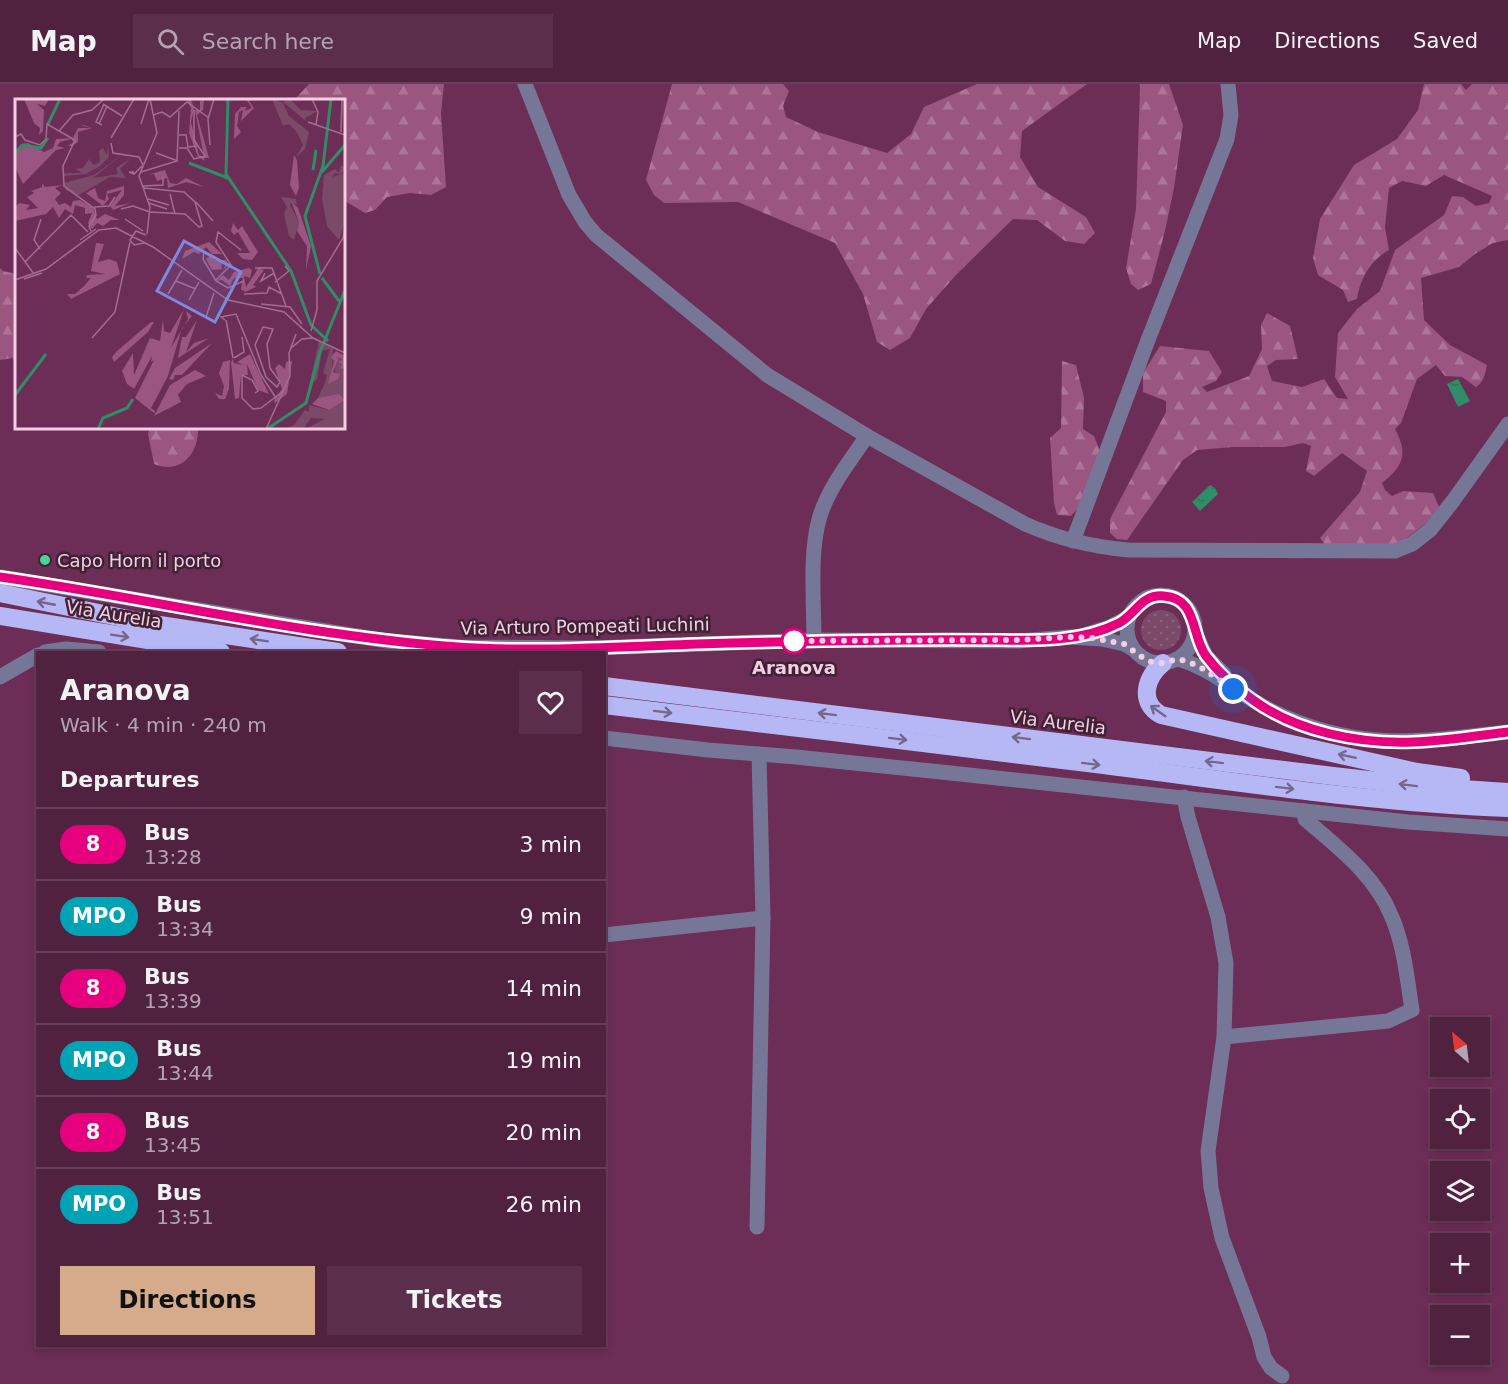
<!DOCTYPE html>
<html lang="en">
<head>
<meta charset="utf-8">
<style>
	:root { --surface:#512240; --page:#5b2f4b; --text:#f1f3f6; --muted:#b4a4b1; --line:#673f59; --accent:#d6ab8b }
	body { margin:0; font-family:"DejaVu Sans",sans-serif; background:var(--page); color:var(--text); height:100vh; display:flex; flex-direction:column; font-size:22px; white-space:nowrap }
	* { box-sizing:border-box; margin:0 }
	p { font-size:20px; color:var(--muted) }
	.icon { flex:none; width:33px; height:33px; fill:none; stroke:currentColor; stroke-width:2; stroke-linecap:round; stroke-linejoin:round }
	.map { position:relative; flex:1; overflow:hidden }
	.side { position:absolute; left:36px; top:567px; width:570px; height:696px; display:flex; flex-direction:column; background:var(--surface); border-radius:0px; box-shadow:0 3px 9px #0003,0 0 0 2px var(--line) }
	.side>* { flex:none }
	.badge { padding:0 12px; border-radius:20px; font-size:21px; line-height:39px }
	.needle { width:39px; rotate:332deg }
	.tools { position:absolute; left:1430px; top:933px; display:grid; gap:12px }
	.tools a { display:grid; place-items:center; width:60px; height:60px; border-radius:0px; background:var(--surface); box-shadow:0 3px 9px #0003,0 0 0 2px var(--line); font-size:30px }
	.you { position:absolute; width:30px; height:30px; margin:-15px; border:4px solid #fff; border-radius:50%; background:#1a73e8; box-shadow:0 0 0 9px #1a73e833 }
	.map>.badge { position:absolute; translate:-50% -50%; box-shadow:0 0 0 3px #fff }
	h2 { padding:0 24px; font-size:22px; line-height:54px }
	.round { display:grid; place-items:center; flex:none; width:63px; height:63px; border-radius:0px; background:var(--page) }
	.headline { display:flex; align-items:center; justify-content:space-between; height:102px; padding:0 24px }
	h1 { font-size:28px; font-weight:700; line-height:45px }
	.primary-button { display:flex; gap:12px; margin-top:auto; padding:12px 24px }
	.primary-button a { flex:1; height:69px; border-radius:0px; background:var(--accent); color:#111; font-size:24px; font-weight:700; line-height:69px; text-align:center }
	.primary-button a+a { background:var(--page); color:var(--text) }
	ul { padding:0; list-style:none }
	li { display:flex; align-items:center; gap:18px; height:72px; padding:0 24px; border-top:2px solid var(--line) }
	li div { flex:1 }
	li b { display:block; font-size:22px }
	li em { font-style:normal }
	li .badge { min-width:66px; font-weight:700; text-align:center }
	header { display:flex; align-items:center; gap:36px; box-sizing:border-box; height:84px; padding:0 30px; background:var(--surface); border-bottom:2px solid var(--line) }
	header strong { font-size:28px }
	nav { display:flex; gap:33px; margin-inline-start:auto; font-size:21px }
	.search { width:420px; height:54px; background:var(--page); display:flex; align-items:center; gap:15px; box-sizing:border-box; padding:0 21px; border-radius:0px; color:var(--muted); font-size:22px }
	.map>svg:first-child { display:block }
</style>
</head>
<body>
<header>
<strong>Map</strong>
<div class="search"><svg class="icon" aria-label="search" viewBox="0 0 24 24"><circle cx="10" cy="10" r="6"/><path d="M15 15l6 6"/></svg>Search here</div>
<nav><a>Map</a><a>Directions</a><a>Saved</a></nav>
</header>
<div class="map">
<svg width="1508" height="1300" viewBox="0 0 1508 1300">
	<defs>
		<pattern id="grass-dots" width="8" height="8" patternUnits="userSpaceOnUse" patternTransform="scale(1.5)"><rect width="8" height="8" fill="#7b4a69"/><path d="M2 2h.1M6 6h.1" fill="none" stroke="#8e637e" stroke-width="1.8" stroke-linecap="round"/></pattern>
		<pattern id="forest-firs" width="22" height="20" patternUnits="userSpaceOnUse" patternTransform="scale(1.5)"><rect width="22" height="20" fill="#9a5580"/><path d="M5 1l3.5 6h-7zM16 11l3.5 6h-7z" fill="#ae7498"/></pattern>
		<pattern id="water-ripples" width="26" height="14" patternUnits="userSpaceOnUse" patternTransform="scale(1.5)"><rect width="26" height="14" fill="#2f8d67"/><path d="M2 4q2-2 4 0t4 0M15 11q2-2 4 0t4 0" fill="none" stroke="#38715b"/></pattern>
	</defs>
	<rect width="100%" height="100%" fill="#6c2d56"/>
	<circle fill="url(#grass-dots)" cx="1161" cy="546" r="20"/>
	<g fill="url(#forest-firs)">
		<polygon points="309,0 444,0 441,29 446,103 431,111 410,109 387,113 375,126 365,129 345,117 344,114 344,16 294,16"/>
		<polygon points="672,0 783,0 789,7 783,22 786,33 818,48 887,69 911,50 924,23 977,0 1087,0 1022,47 1020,73 1038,103 1086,133 1095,149 1084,160 1065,157 1037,136 1013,135 956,191 926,225 910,254 890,266 877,258 863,210 835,159 738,118 664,119 654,111 646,96"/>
		<polygon points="1139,0 1169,0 1183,41 1174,104 1165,147 1151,200 1138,206 1131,200 1126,184 1136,125 1140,2"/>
		<path d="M1424,0h37l5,6 6,-6h36v156l-15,3 -18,11 -16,13 -38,11 3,42 26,25 37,20c-2,9 -3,17 -11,22l-14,-10 -17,-1 -9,-11 -19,14 -16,44 -6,6c13,24 9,37 -13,54l3,7 7,6 11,-5 30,2 6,14 -14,17 -26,20 -73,2 -6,-8 40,-46 7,-21 -25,-18 -28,23 -8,-5 5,-25 -8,-3 -18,4h-52l-36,3 -14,10 -56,80 -10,-1 -7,-6v-14l56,-107v-11l-23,-9v-19l17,-27 49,5 13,21 -6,9 -14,6 5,5 42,-16 13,-27 -1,-24 6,-12 23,13 8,33 -22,1 -9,6 5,15 30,6 22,-8 13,19 11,1 -13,-22 3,-44 19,-24 23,-18 15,-41 49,-35 8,-19 11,1 13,9 13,-3 3,-7 -48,-21 -18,11 -24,-5 -13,7 -4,39 4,23c-18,10 -29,28 -32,49l-9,3 -5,-12 -25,-15 -5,-17 7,-39 34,-54 43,-26 21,-29z"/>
		<polygon points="0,184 3,187 16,190 16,286 13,274 0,276"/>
		<polygon points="1062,277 1076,281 1084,314 1083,345 1094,352 1100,367 1080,422 1071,432 1057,431 1054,419 1050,354 1061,344"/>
		<path d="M150,344h48c1,26 -18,47 -44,36l-6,-30z"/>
	</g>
	<g fill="url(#water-ripples)">
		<polygon points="1458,295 1470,317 1458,323 1447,300"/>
		<polygon points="1210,401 1215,404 1218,410 1200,427 1192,418"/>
	</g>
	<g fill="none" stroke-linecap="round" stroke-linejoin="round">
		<g stroke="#767797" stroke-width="15">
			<path d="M525,0l44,111 16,27 11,13 171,140 100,61 158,88c34,15 67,23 104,26l266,1 17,-7 18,-14 23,-29 55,-77"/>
			<polyline points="1073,457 1148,256 1227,55 1231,31 1228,0"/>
			<polyline points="0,493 387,557 460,563 594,564 814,556 1019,557 1069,553 1102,555 1124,560 1133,565"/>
			<circle cx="1161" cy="545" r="34"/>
			<polyline points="1195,548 1206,572 1224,590"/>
			<polyline points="1088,550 1110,543 1129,533"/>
			<path d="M814,556c0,-37 -5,-89 6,-124 9,-29 30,-55 47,-80"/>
			<polyline points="45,568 66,565 99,568"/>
			<path d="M1178,575c33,9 60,35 92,51 86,42 147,32 238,22"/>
			<polyline points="0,593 38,571"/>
			<polyline points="604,654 708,666 796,673 941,688 1408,738 1508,745"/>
			<polyline points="1184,713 1188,733 1218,833 1226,879 1224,953 1208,1067 1211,1104 1222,1154 1259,1253 1264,1273 1271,1284 1282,1292"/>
			<polyline points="604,851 763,834"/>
			<path d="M1224,953l164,-16 24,-11c-5,-32 -8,-66 -21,-95 -17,-41 -54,-68 -86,-96l-1,-8"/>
			<polyline points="757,1143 763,834 759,670"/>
		</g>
		<g stroke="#b6b8f5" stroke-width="18">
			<polyline points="0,509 153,540 338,568"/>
			<polyline points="0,532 221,568"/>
			<path d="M1163,579c-17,14 -25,39 -2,52l256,57 44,6"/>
			<polyline points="604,602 1333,692 1431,703 1508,708"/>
			<path d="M604,621c167,20 333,39 500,60 134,17 269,38 404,43"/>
		</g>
	</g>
	<defs><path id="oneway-shaft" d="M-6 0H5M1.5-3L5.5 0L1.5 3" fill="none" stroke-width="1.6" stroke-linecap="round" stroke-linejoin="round" transform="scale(1.5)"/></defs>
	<g stroke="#75668b">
		<use href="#oneway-shaft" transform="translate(46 519) rotate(-169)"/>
		<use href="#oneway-shaft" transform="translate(120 552) rotate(9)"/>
		<use href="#oneway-shaft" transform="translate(259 556) rotate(-171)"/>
		<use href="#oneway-shaft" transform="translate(1158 627) rotate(-145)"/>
		<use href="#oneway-shaft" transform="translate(663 628) rotate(7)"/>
		<use href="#oneway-shaft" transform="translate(827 630) rotate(-173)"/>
		<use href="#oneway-shaft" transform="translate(1021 654) rotate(-173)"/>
		<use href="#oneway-shaft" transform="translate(898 655) rotate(7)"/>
		<use href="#oneway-shaft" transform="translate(1347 672) rotate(-168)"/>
		<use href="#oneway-shaft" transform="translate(1214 678) rotate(-173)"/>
		<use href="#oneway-shaft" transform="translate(1091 680) rotate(7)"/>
		<use href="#oneway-shaft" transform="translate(1408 701) rotate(-173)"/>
		<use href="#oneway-shaft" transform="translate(1285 704) rotate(7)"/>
	</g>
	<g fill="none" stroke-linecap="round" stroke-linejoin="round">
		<defs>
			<path id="line" d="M0,493c153,22 304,59 458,70 79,5 160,0 239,-3 102,-3 203,-5 304,-4 38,1 83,1 118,-17 17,-9 22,-29 45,-27 34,2 27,40 42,60 12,16 31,33 47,44 44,32 107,44 160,42 31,-1 63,-6 95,-10"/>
		</defs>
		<use href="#line" stroke="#fff" stroke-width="14"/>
		<use href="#line" stroke="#e6007e" stroke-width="9"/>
		<polyline stroke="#f5cee4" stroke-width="6" stroke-dasharray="0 10.8" points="794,557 792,557 1019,556 1069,553 1092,554 1124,560 1146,576 1154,579 1163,579 1178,575 1189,578 1200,583 1233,605"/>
	</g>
	<circle fill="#49d49c" stroke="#3f2234" stroke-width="2" cx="45" cy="476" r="6"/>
	<circle fill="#fff" stroke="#e6007e" stroke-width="3" cx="794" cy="557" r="12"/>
	<g text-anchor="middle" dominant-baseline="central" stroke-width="5" stroke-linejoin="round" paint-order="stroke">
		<g font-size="18" fill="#f5cee4" stroke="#3f2234" text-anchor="start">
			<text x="57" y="476">Capo Horn il porto</text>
		</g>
		<g font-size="18" fill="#f5cee4" stroke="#3f2234">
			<text transform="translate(114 530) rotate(9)">Via Aurelia</text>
			<text transform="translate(585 542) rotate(-1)">Via Arturo Pompeati Luchini</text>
			<text transform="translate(1058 638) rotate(7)">Via Aurelia</text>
		</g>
		<g font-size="18" font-weight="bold" fill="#f5cee4" stroke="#3f2234">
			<text x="794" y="583">Aranova</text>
		</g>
	</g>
	<g transform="translate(15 15)">
		<rect width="330" height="330" fill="#6c2d56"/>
		<path d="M257,0l11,4 6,13 20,16 -4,17 -9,8 7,-12 -7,-14 -7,-7 -6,2zM275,0l11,11 17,1 -13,7 1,3 -23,-19zM93,45l1,13 -9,9 -14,8 -22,2v7l30,-8 29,-21 -30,24 25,-4 -2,-6 15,-10 -11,11 6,9 -16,-1 -33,19 -11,-6 -2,-5 -1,-12h19l-7,-4 8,-1 6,-9 5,6 6,-3 -1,-11 4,-3 4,7zM326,66l4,2 -2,5 -2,2 -6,-1 -3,4 13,-4v50l-6,17 -12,-14 -5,-27 2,-24 11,-6 4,4zM266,98l15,2 1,6 -6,-3 -1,3 9,17 -5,18 -5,-4 -5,-22 3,-7zM304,242l14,8 -2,34 4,-5 3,1 -4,-12 5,-10 4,1 2,71h-40l20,-10 -14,-1 -8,11h-20l11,-4 11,-15 4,2v-7l19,5 11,-7 -3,-6 -18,1 7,-15 2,-8 -4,-2 7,-24 -8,2 -5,28 -8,7z" fill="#7b4a69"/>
		<path d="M9,0h25l-4,7 -8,-2 7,6 -1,21 -4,4 1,-7 -6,-5zM176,0l3,10 -3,13 8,33 5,2 -9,-47h5v-9l4,-1 -1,10 -6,5 12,43h-5l1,3 -7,-4 -9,-24 2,-25 -4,-8zM231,0h9l-6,2 5,7 -13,13 2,-11 -4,2 -2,14 4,6 -7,7 1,-25 6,-7h6l-3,4 8,-3zM66,26h3l8,3 -14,4v10l-6,4h-4l6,-4 -3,-3 -11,3 -3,4 8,2 -9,2 -33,34 -8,-17v-16l6,-7 7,-1 16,9 9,-4 3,-9 17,-1 5,-10h13zM279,56l3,5 2,28 -3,8 -6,-11zM150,71l5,13 7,1 9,-6 18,9 -18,-5 -18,6 -1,-10 -10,3 -3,-7 -7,1zM27,84l3,4 18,-2 -8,3 6,5 -6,6 4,6 6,-2 6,4 2,-6 7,-1 13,8 4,11 8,-5 15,6h-9l-8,6 -6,-3 -5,6 -4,-6 4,-10 -7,1v-6l-10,-3 -2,9 -8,-5 -6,9 -6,-11 -7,7 -31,7v-15l5,-3 10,2 -4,5 12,-2 -11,-11 7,-4 -3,-2 11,-4zM109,87v9l-9,11 16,-3 -18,7 -3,-4 12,-16 -15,4 2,5 -6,7 -17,-13 9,-5 3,10 7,3 2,-10zM276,102l7,7 13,38 -5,24 1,-24 -10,-15 2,-9zM218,124l5,7 4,-4 16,26 -6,8 -9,-1 -6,-6h13l-12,-21 -4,3 -3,-4zM194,143l13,12h-10l2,6h12l2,4 -5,7 3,-8 -5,2 1,4 -10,1 -6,-11 6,-5 -6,-7 -7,7 -5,-2 -12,7 3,-8zM81,144l8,1 -6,18 11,-3 8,3 3,12 -49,25 -4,-5h8l9,-8 7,-8h-5l1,-3 18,-1 -14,-3zM244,168h7l-6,2 4,1 -11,15 3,2 -11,5 -4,-3 2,-11h-9l-4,8 -8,-6 -5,1 6,-6 6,5 5,-8 15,-4 3,2 -2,8 -6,-2 2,11zM169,210l-13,39 17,-29 -2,-8 6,5 -10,12 -14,48 -17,32 4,3 -1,2 -19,-15 19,-38 -3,2 1,-6 -18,33 -7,-5 -5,-13 11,-18 1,22 16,-37 10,3 3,-22 1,12 6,2zM182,221l-11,32 8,-9 15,-5 -31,20 4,-21h4zM136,223h3l-6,10 -34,30 -2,-5 5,-6zM197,244l-30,32h-7l-2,5 -4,-1 6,-11zM321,252l9,5v13l-5,-1 2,-4 -4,-2 5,-2 -4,-3 -6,15 7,2 -2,5 -10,5 6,-23 -3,-4zM235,255l19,40 -11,-4 -11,-26 1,11h-7l-2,23 -4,1 -4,-37 2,-3 2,9 -1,-5 9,2 -6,-3zM215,261l-1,29 -4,10h-6l-4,-6 7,3 2,-10 -5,-13 4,-11zM277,262l-5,33 -12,9 -1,-3 8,-11 -7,-21 4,-4 6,5 1,-7zM180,271l11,6 -19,8 -9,11 3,7 -27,14 16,-31zM324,295l6,6 -16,10 -17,-6 6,-6z" fill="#9a5580"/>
		<path fill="none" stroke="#2f8d67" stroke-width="3" d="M213,0l-2,75 65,97 20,54 17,16M33,25l12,-25M0,54l8,-8 18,3 7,-10M174,64l39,15M298,71l3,-20M307,73l23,-27M305,175l-15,-58 18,-50 8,-67M307,179l17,23M0,296l31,-41M83,330l5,-11 24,-10 6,-9M252,330l39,-26 14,-51 25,-62"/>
		<path fill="none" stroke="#a36d8f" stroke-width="1.5" d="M297,0l6,13 -2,12M88,5l19,12M138,16l9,-3 8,5 17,-15 22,16M293,23l37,13M84,25l8,-18M126,25l8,-25M87,26l-6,-3 8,-18M44,32l16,9 -12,26 1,20 31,23 1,6 -7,11 2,5M326,33l1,-33M164,36h7l2,12 9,-1M0,38l6,-3 4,6 15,5 6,-6 1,-15 12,7 14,-16 19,-5 12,-11M96,39l23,-39M96,44l2,10 26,4 4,8M195,46l-2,-26 6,-20M164,49h8l7,11 11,-3 -11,-16v-30M141,54l22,8M119,73h-5l5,2 8,-8M126,73l36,-11 2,-50M128,87l20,-1v-8M129,89l40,4 11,10 7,24 -3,1 -14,-13 -35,-2M155,95l5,20M133,100l21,6M181,103l17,19M134,104l18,6M79,108l15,-1 6,-9M106,110l12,-3 17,6M110,120l18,12M132,135l3,-27 -11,-31 18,-43 -7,-34M65,141l16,-11M129,144l-10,2 -4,-5 6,-9 10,4M0,149l19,26M25,150l-6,-9 7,-21M189,152l-1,8 13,22 12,7 16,-7M10,163l46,-47 17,17M240,169h17l14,38M250,174l-4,8 13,-8M9,180l18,-6M0,181l31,-11 53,-39 17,-2 37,19 75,53 56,12 29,26 32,15M161,182l20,8M200,182l16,-16 -15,-23 2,-10 23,18M260,183l14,-11 -4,-5M153,195l14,-24M229,195l23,-1 2,-6 13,7M174,201l10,-18M246,205l29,3 12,17M191,218l8,-24M210,221l-4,-3 15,-3 25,61 15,23M211,221l7,38M248,228l10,2 -6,15 3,24 10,14 -3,5 -11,-10 -11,-32zM296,232l6,-21v-29l26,-43 2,-12M77,239l23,-26 15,-70M275,250l12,-10 11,-1M219,259l10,-6 -2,-15M240,294l3,-2 -6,-11 -10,-5v23l11,11 8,-1 21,-16M251,330l24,-53 -1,-23 7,-19"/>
		<path fill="#7e88dd" fill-opacity="0.15" stroke="#7e88dd" stroke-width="3" d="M169,142l57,31 -26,50 -58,-31z"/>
		<rect width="330" height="330" fill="none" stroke="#f5cee4" stroke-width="3"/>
	</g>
</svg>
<div class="tools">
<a><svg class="needle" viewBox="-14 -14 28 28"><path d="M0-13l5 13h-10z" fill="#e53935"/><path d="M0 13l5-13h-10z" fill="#b4a4b1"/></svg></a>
<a><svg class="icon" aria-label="locate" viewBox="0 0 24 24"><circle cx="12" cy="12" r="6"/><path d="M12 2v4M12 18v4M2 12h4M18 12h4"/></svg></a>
<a><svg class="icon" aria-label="layers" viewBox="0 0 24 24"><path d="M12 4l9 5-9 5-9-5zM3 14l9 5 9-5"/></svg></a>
<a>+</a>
<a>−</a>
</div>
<div class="you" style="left:1233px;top:605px"></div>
<section class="side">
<div class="headline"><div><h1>Aranova</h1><p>Walk · 4 min · 240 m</p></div><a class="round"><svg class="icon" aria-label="heart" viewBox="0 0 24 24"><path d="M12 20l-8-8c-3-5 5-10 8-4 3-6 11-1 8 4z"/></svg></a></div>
<h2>Departures</h2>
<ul>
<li><span class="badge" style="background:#e6007e;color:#fff">8</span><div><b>Bus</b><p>13:28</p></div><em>3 min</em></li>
<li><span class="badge" style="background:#00a3b4;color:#fff">MPO</span><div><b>Bus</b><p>13:34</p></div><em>9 min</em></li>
<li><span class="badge" style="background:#e6007e;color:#fff">8</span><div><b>Bus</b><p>13:39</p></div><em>14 min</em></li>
<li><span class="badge" style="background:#00a3b4;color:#fff">MPO</span><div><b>Bus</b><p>13:44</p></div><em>19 min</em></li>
<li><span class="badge" style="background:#e6007e;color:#fff">8</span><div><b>Bus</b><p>13:45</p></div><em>20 min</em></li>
<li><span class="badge" style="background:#00a3b4;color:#fff">MPO</span><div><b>Bus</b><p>13:51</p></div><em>26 min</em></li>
</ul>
<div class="primary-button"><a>Directions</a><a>Tickets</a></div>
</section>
</div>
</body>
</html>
